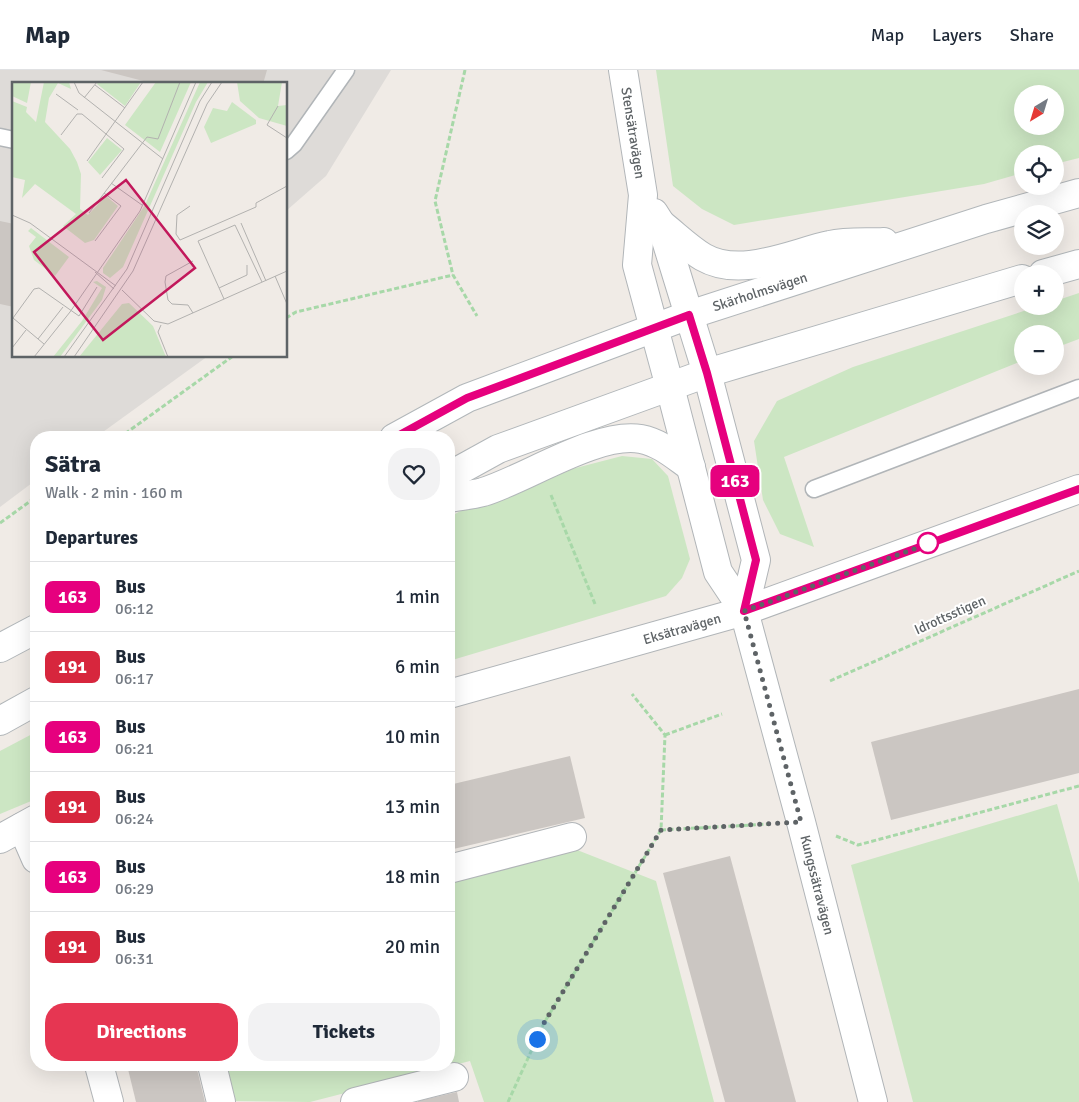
<!DOCTYPE html>
<html lang="en">
<head>
<meta charset="utf-8">
<style>
	:root { --surface:#fff; --page:#f2f2f3; --text:#1f2937; --muted:#747a83; --line:#e0e1e3; --accent:#e63652 }
	body { margin:0; font-family:Signika,sans-serif; background:var(--page); color:var(--text); height:100vh; display:flex; flex-direction:column; font-size:19px; white-space:nowrap }
	* { box-sizing:border-box; margin:0 }
	p { font-size:16px; color:var(--muted) }
	.icon { flex:none; width:28px; height:28px; fill:none; stroke:currentColor; stroke-width:2; stroke-linecap:round; stroke-linejoin:round }
	.map { position:relative; flex:1; overflow:hidden }
	.sheet { position:absolute; left:30px; top:361px; width:425px; height:640px; display:flex; flex-direction:column; background:var(--surface); border-radius:20px; box-shadow:0 5px 20px #0002 }
	.sheet>* { flex:none }
	.badge { padding:0 10px; border-radius:8px; font-size:18px; line-height:32px }
	.needle { width:32px; rotate:218deg }
	.controls { position:absolute; left:1014px; top:15px; display:grid; gap:10px }
	.controls a { display:grid; place-items:center; width:50px; height:50px; border-radius:50%; background:var(--surface); box-shadow:0 5px 20px #0002; font-size:25px }
	.you { position:absolute; width:25px; height:25px; margin:-12px; border:4px solid #fff; border-radius:50%; background:#1a73e8; box-shadow:0 0 0 8px #1a73e833 }
	.map>.badge { position:absolute; translate:-50% -50%; box-shadow:0 0 0 2px #fff }
	h2 { padding:0 15px; font-size:19px; line-height:45px }
	.round { display:grid; place-items:center; flex:none; width:52px; height:52px; border-radius:20px; background:var(--page) }
	.summary { display:flex; align-items:center; justify-content:space-between; height:85px; padding:0 15px }
	h1 { font-size:24px; font-weight:700; line-height:38px }
	.action { display:flex; gap:10px; margin-top:auto; padding:10px 15px }
	.action a { flex:1; height:58px; border-radius:20px; background:var(--accent); color:#fff; font-size:20px; font-weight:700; line-height:58px; text-align:center }
	.action a+a { background:var(--page); color:var(--text) }
	ul { padding:0; list-style:none }
	li { display:flex; align-items:center; gap:15px; height:70px; padding:0 15px; border-top:1px solid var(--line) }
	li div { flex:1 }
	li b { display:block; font-size:19px }
	li em { font-style:normal }
	li .badge { min-width:55px; font-weight:700; text-align:center }
	header { display:flex; align-items:center; gap:30px; box-sizing:border-box; height:70px; padding:0 25px; background:var(--surface); border-bottom:1px solid var(--line) }
	header strong { font-size:24px }
	nav { display:flex; gap:28px; margin-inline-start:auto; font-size:18px }
	.map>svg:first-child { display:block }
</style>
</head>
<body>
<header>
<strong>Map</strong>
<nav><a>Map</a><a>Layers</a><a>Share</a></nav>
</header>
<div class="map">
<svg width="1079" height="1032" viewBox="0 0 1079 1032">
	<rect width="100%" height="100%" fill="#f0ebe6"/>
	<polygon fill="#dedbd8" points="0,0 391,0 326,106 286,141 286,14 14,14 14,286 208,286 96,367 36,368 36,410 0,437"/>
	<g fill="#cce6c3" fill-rule="evenodd">
		<path d="M656,0h423v88l-24,6v-10h-33v19l-38,11 -250,41 -32,-16 -29,-23zM1022,24h33v32h-33z"/>
		<polygon points="1079,223 1079,269 1055,278 1055,264 1022,264 1022,291 784,387 814,477 780,464 763,430 754,371 777,331 853,297 1039,236 1055,236 1055,231"/>
		<polygon points="622,386 652,389 668,406 690,489 682,508 666,526 449,591 449,447 514,414"/>
		<polygon points="36,662 36,729 0,744 0,681"/>
		<polygon points="1057,734 1079,813 1079,1032 913,1032 851,795"/>
		<polygon points="572,778 656,811 714,1032 484,1032 470,991 310,1032 235,1031 226,995 449,995 449,813"/>
	</g>
	<g fill="#cbc6c2">
		<polygon points="101,0 267,0 263,14 155,14"/>
		<polygon points="0,151 14,154 14,237 0,234"/>
		<polygon points="1079,619 1079,703 891,750 871,672"/>
		<polygon points="570,686 585,748 449,780 449,715"/>
		<polygon points="730,786 796,1032 725,1032 663,803"/>
		<polygon points="127,995 196,995 205,1032 136,1032"/>
		<polygon points="457,1022 459,1032 418,1032 418,1031"/>
	</g>
	<g fill="none" stroke-linecap="round" stroke-linejoin="round">
		<defs>
			<g id="service">
				<polyline points="0,67 14,70"/>
				<polyline points="286,81 294,74 346,0"/>
				<polyline points="814,419 1079,318"/>
			</g>
			<g id="minor">
				<polyline points="623,0 643,125 637,195 654,258"/>
				<polyline points="654,143 661,154 689,245"/>
				<polyline points="744,541 801,752 873,1032"/>
				<polyline points="22,757 36,789"/>
				<polyline points="449,799 572,767"/>
				<polyline points="99,995 109,1032"/>
				<polyline points="212,995 221,1032"/>
				<polyline points="355,1032 454,1007"/>
			</g>
			<g id="tertiary">
				<polyline points="707,303 756,490 744,541"/>
				<polyline points="670,317 718,502 744,541"/>
				<polyline points="449,624 744,541 1079,419"/>
				<polyline points="0,769 36,749"/>
			</g>
			<g id="secondary">
				<path d="M661,154c13,10 27,24 42,33 38,22 89,-4 127,-12 17,-4 37,-2 54,-3"/>
				<polyline points="1043,204 1079,194"/>
				<polyline points="689,245 707,303"/>
				<polyline points="654,258 670,317"/>
				<polyline points="394,368 467,328 689,245 986,149 1079,123"/>
				<polyline points="449,406 498,379 707,303 1022,209"/>
				<path d="M449,428c11,-2 23,-3 34,-6 43,-13 114,-61 158,-53 20,4 34,17 50,28"/>
				<polyline points="0,578 36,559"/>
				<polyline points="0,651 36,631"/>
			</g>
		</defs>
		<use href="#service" stroke="#b1b5b8" stroke-width="19"/>
		<use href="#minor" stroke="#b1b5b8" stroke-width="30"/>
		<use href="#tertiary" stroke="#b1b5b8" stroke-width="30"/>
		<use href="#secondary" stroke="#b2b7ba" stroke-width="30"/>
		<g stroke="#a7d8a8" stroke-width="3" stroke-dasharray="5 2.5" stroke-linecap="butt">
			<polyline points="465,0 435,131 453,205 477,246"/>
			<polyline points="286,248 296,242 453,205"/>
			<polyline points="119,368 233,286"/>
			<polyline points="551,425 595,534"/>
			<polyline points="0,453 36,427"/>
			<polyline points="830,611 1079,501"/>
			<polyline points="665,665 722,644"/>
			<polyline points="661,760 770,754"/>
			<polyline points="836,766 858,775 1079,716"/>
			<polyline points="508,1032 544,953 661,760 665,665 632,624"/>
		</g>
		<use href="#service" stroke="#fff" stroke-width="16"/>
		<use href="#minor" stroke="#fff" stroke-width="28"/>
		<use href="#tertiary" stroke="#fff" stroke-width="28"/>
		<use href="#secondary" stroke="#fff" stroke-width="28"/>
	</g>
	<g fill="none" stroke-linecap="round" stroke-linejoin="round">
		<defs>
			<polyline id="line" points="394,368 467,328 689,245 707,303 756,490 744,541 1079,419"/>
		</defs>
		<use href="#line" stroke="#fff" stroke-width="11"/>
		<use href="#line" stroke="#e6007e" stroke-width="8"/>
		<polyline stroke="#5e6366" stroke-width="5" stroke-dasharray="0 9" points="537,969 544,953 661,760 801,752 744,541 933,472 928,473"/>
	</g>
	<circle fill="#fff" stroke="#e6007e" stroke-width="2.5" cx="928" cy="473" r="10"/>
	<g text-anchor="middle" dominant-baseline="central" stroke-width="4" stroke-linejoin="round" paint-order="stroke">
		<g font-size="14" fill="#5e6366" stroke="#fff">
			<text transform="translate(633 63) rotate(81)">Stensätravägen</text>
			<text transform="translate(760 222) rotate(-18)">Skärholmsvägen</text>
			<text transform="translate(950 545) rotate(-24)">Idrottsstigen</text>
			<text transform="translate(682 559) rotate(-16)">Eksätravägen</text>
			<text transform="translate(817 815) rotate(76)">Kungssätravägen</text>
		</g>
	</g>
	<g transform="translate(12 12)">
		<rect width="275" height="275" fill="#f0ebe6"/>
		<path d="M0,0h19l-4,21 -15,-7zM32,0h25l2,7 -13,-6 -9,15 -4,24 25,27 7,13 4,12 -1,35 8,6 18,-19 12,10 -24,34 -9,3 -22,-17 13,-12 -41,-30 -13,14 3,-18 -13,-3v-76l15,6 -1,5 10,10zM86,0h43l-16,24 -28,-22zM144,0h35l-31,70 -35,-27zM188,0h8l-12,20 -73,165 -13,11 -7,-5v-5l42,-63zM225,0h45l-4,24 9,-1v21l-28,-8 -19,-17zM220,20l24,18v4l-45,19 -7,-16 9,-19 14,3zM95,56l15,12 -22,25 -12,-13zM19,146l38,29 -14,19 -21,-16 -5,-14 7,-9 -8,-6zM85,199l9,6 -4,13 -42,57h-7l29,-36 20,-33 -9,-6zM117,221l24,23 13,31h-87l43,-53z" fill="#cce6c3"/>
		<path fill="none" stroke="#b2b1af" stroke-width="1" d="M62,0l5,11 84,66M83,3l30,23M44,12l22,16M72,16l13,-16M266,24l-11,19 20,13M49,53l16,-21h5l42,35 -22,29M75,79l56,-79M99,101l31,22M178,124l-13,9 -1,19 4,6 76,-33v-4l31,-17M77,131l58,-76 11,2 22,-57M0,133l18,8 86,63M229,141l25,58M83,159l26,-35 -17,-13M83,190l19,17M263,194l12,28M207,206l28,-13v-10M110,208l32,31 14,3 119,-53M212,217l-26,-58 37,-16 27,57M181,231l-5,-8 -16,-1 -4,-4 -3,-18 1,-6 27,-15M149,243l-3,7 10,25M26,257l25,-32M32,262l-31,-26 21,-29 5,-1 40,28 18,-29M0,266l14,-18M22,275l36,-45 70,-101 56,-129M52,275l63,-88 73,-168 12,-19M62,275l59,-86 74,-167 15,-22"/>
		<path fill="#c2185b" fill-opacity="0.15" stroke="#c2185b" stroke-width="2.5" d="M114,98l69,88 -92,72 -69,-88z"/>
		<rect width="275" height="275" fill="none" stroke="#5e6366" stroke-width="2.5"/>
	</g>
</svg>
<div class="controls">
<a><svg class="needle" viewBox="-14 -14 28 28"><path d="M0-13l5 13h-10z" fill="#e53935"/><path d="M0 13l5-13h-10z" fill="#747a83"/></svg></a>
<a><svg class="icon" aria-label="locate" viewBox="0 0 24 24"><circle cx="12" cy="12" r="6"/><path d="M12 2v4M12 18v4M2 12h4M18 12h4"/></svg></a>
<a><svg class="icon" aria-label="layers" viewBox="0 0 24 24"><path d="M12 4l9 5-9 5-9-5zM3 14l9 5 9-5"/></svg></a>
<a>+</a>
<a>−</a>
</div>
<div class="you" style="left:537px;top:969px"></div>
<b class="badge" style="left:735px;top:411px;background:#e6007e;color:#fff">163</b>
<section class="sheet">
<div class="summary"><div><h1>Sätra</h1><p>Walk · 2 min · 160 m</p></div><a class="round"><svg class="icon" aria-label="heart" viewBox="0 0 24 24"><path d="M12 20l-8-8c-3-5 5-10 8-4 3-6 11-1 8 4z"/></svg></a></div>
<h2>Departures</h2>
<ul>
<li><span class="badge" style="background:#e6007e;color:#fff">163</span><div><b>Bus</b><p>06:12</p></div><em>1 min</em></li>
<li><span class="badge" style="background:#d7263d;color:#fff">191</span><div><b>Bus</b><p>06:17</p></div><em>6 min</em></li>
<li><span class="badge" style="background:#e6007e;color:#fff">163</span><div><b>Bus</b><p>06:21</p></div><em>10 min</em></li>
<li><span class="badge" style="background:#d7263d;color:#fff">191</span><div><b>Bus</b><p>06:24</p></div><em>13 min</em></li>
<li><span class="badge" style="background:#e6007e;color:#fff">163</span><div><b>Bus</b><p>06:29</p></div><em>18 min</em></li>
<li><span class="badge" style="background:#d7263d;color:#fff">191</span><div><b>Bus</b><p>06:31</p></div><em>20 min</em></li>
</ul>
<div class="action"><a>Directions</a><a>Tickets</a></div>
</section>
</div>
</body>
</html>
